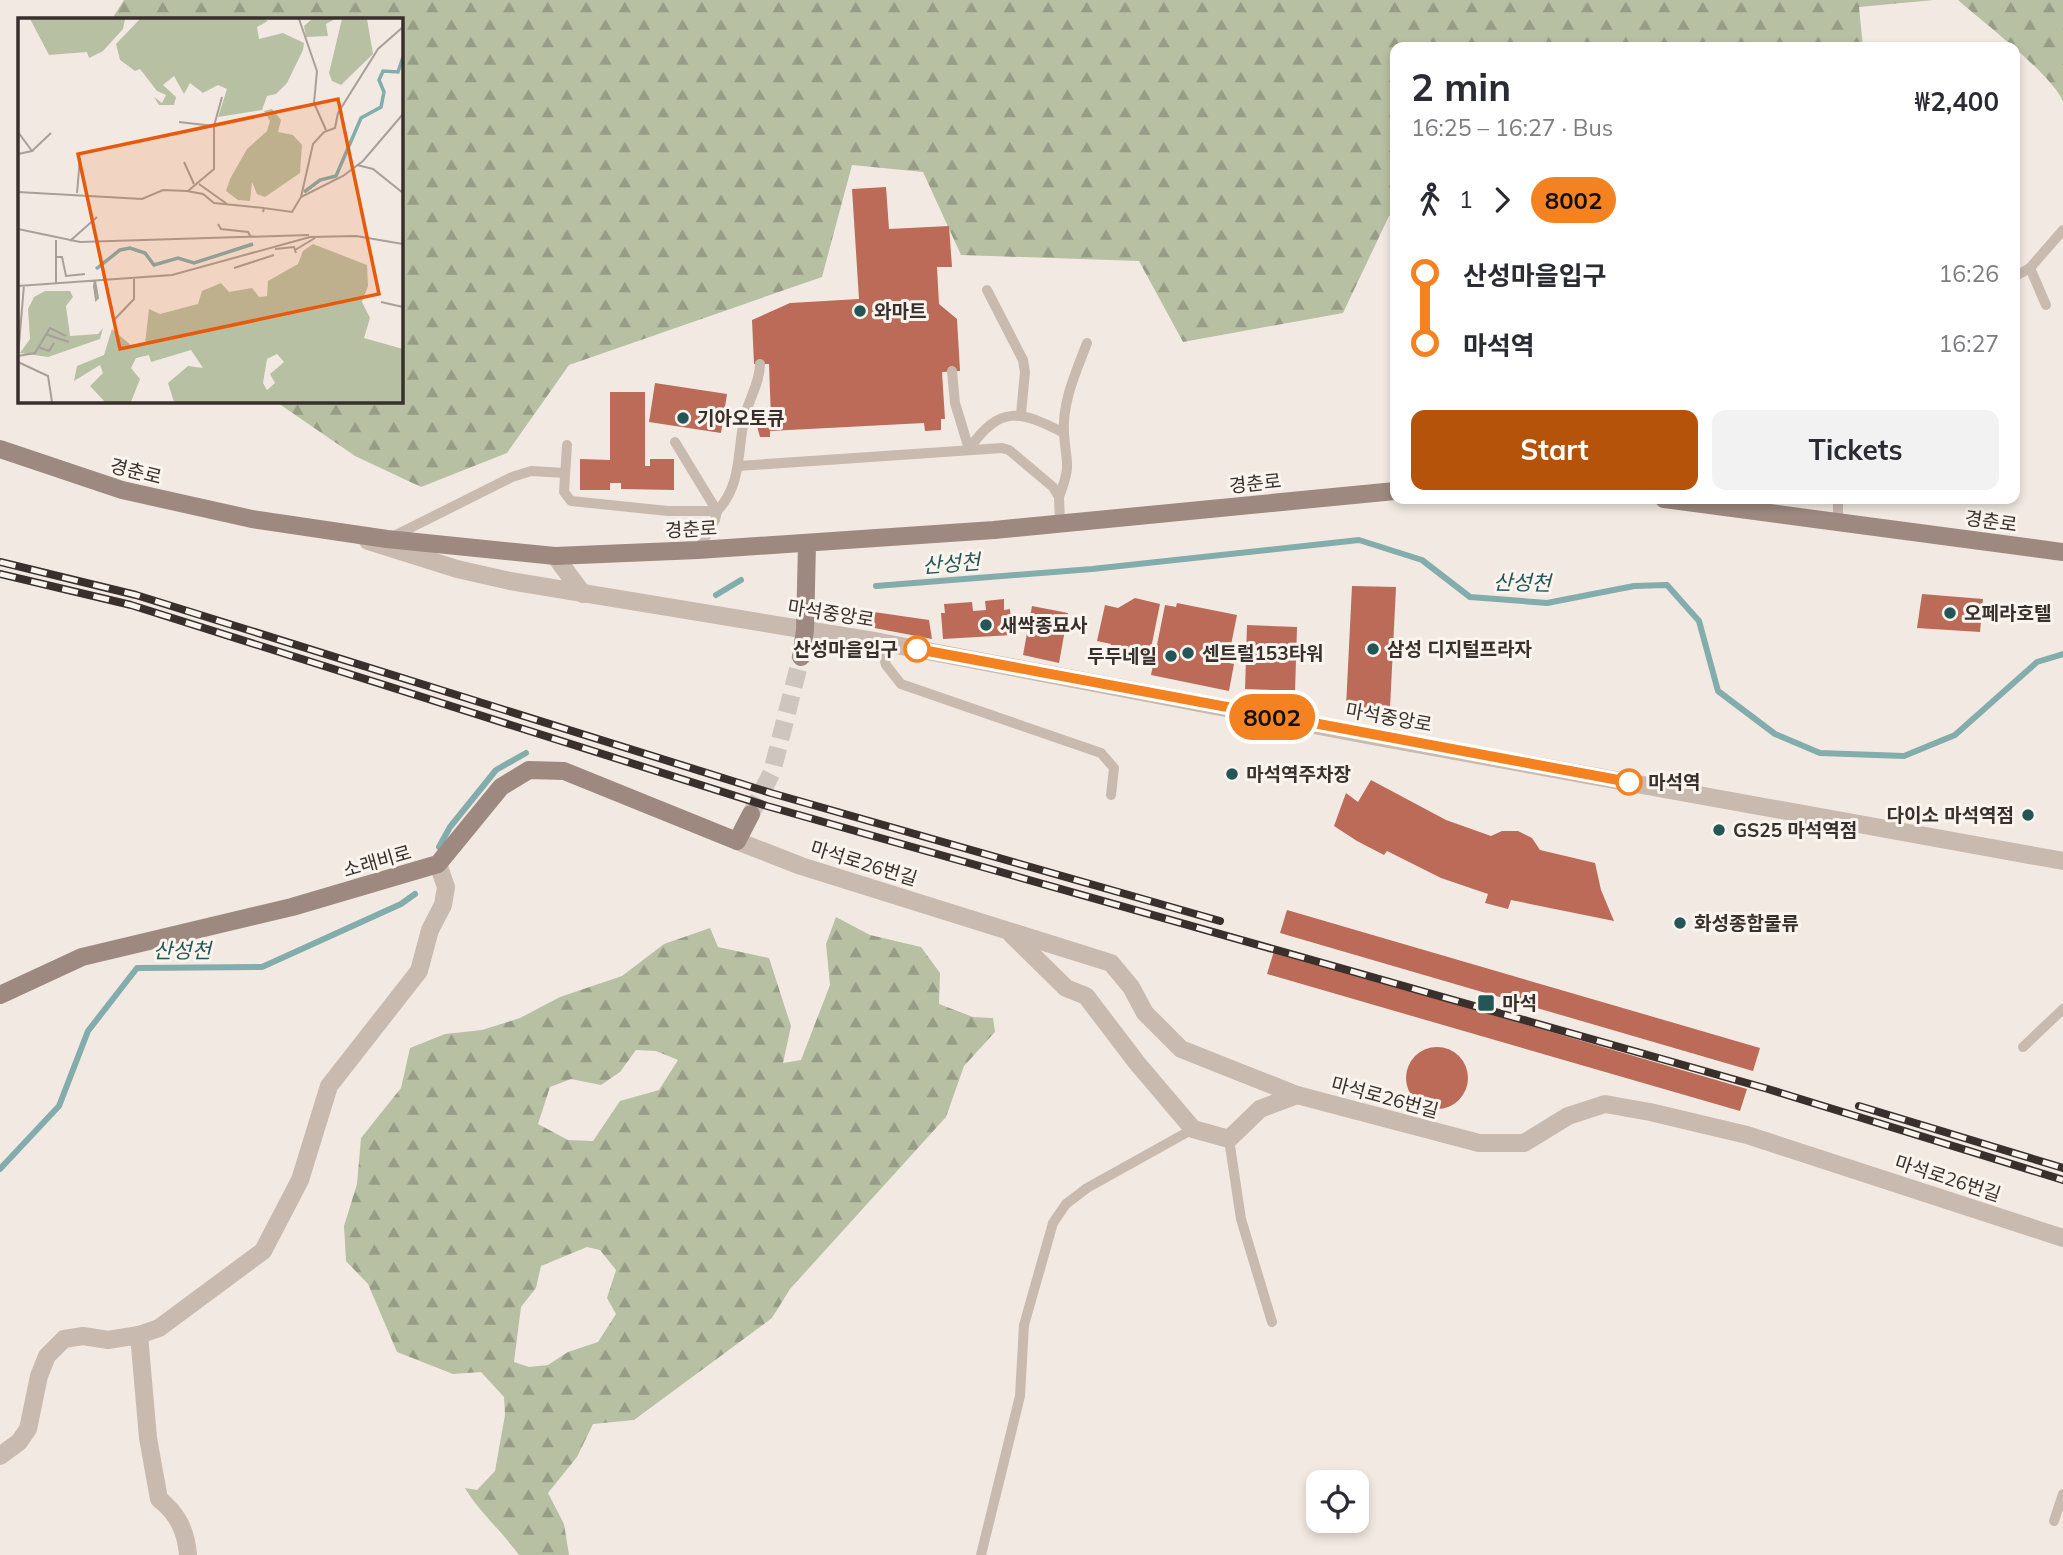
<!DOCTYPE html>
<html lang="en">
<head>
<meta charset="utf-8">
<style>
	:root { --surface:#fff; --page:#f2f2f3; --text:#2b2b33; --muted:#7c7c81; --accent:#b45309 }
	body { margin:0; font-family:Mulish,"Noto Sans KR",sans-serif; background:var(--page); color:var(--text); height:100vh; display:flex; flex-direction:column; font-size:26px; white-space:nowrap }
	* { box-sizing:border-box; margin:0 }
	p { font-size:23px; color:var(--muted) }
	.icon { flex:none; width:38px; height:38px; fill:none; stroke:currentColor; stroke-width:2; stroke-linecap:round; stroke-linejoin:round }
	.map { position:relative; flex:1; overflow:hidden }
	.side { position:absolute; left:1390px; top:42px; width:630px; height:462px; display:flex; flex-direction:column; background:var(--surface); border-radius:14px; box-shadow:0 4px 10px #0003 }
	.side>* { flex:none }
	.badge { padding:0 14px; border-radius:23px; font-size:24px; line-height:46px }
	.tools { position:absolute; left:1306px; top:1470px; display:grid; gap:14px }
	.tools a { display:grid; place-items:center; width:63px; height:63px; border-radius:14px; background:var(--surface); box-shadow:0 4px 10px #0003; font-size:35px }
	.map>.badge { position:absolute; translate:-50% -50%; box-shadow:0 0 0 4px #fff }
	.legs { display:flex; align-items:center; gap:10px; height:77px; padding:0 21px; font-size:23px }
	.legs p { margin-inline-start:auto }
	.summary { display:flex; align-items:center; justify-content:space-between; height:119px; padding:0 21px }
	h1 { font-size:38px; font-weight:700; line-height:52px }
	.button { display:flex; gap:14px; margin-top:auto; padding:14px 21px }
	.button a { flex:1; height:80px; border-radius:14px; background:var(--accent); color:#fff; font-size:28px; font-weight:700; line-height:80px; text-align:center }
	.button a+a { background:var(--page); color:var(--text) }
	ul { padding:0 21px; list-style:none }
	li { display:flex; align-items:center; gap:24px; height:70px; font-size:26px }
	li i { display:grid; place-items:center; width:10px; height:100%; margin:0 9px; background:currentColor }
	li i::after { content:''; width:18px; height:18px; margin:-9px; border:5px solid; border-radius:50%; background:var(--surface) }
	li p { margin-inline-start:auto }
	li:first-child i { background:linear-gradient(#0000 50%,currentColor 0) }
	li:last-child i { background:linear-gradient(currentColor 50%,#0000 0) }
	.map>svg:first-child { display:block }
</style>
</head>
<body>
<div class="map">
<svg width="2063" height="1555" viewBox="0 0 2063 1555">
	<defs>
		<pattern id="forest-firs" width="22" height="20" patternUnits="userSpaceOnUse" patternTransform="scale(1.75)"><rect width="22" height="20" fill="#b7c0a3"/><path d="M5 1l3.5 6h-7zM16 11l3.5 6h-7z" fill="#969c85"/></pattern>
	</defs>
	<rect width="100%" height="100%" fill="#f2eae2"/>
	<g fill="url(#forest-firs)" fill-rule="evenodd">
		<polygon points="124,0 1934,0 1859,7 1863,47 1395,47 1395,216 1389,216 1343,313 1183,342 1139,261 961,255 923,172 852,165 822,277 569,365 507,453 421,487 355,456 275,401 401,401 401,19 112,19"/>
		<path d="M1958,0h105v101c-13,-28 -79,-78 -105,-101z"/>
		<path d="M836,917l34,18 51,12 19,26 -1,31 34,13 20,1 2,14 -31,34 -18,51 -156,172 -18,29 -138,102 -41,4 -16,33 -29,36 16,31 5,31h-50c-17,-24 -40,-43 -54,-67l12,2 18,-19 10,-56 -1,-18 -23,-25 -28,2 -56,-22 -29,-68 -22,-23 -2,-35 13,-42 4,-46 40,-50 9,-40 35,-14 37,-4 38,-12 40,-21 62,-21 42,-32 46,-16 8,19 51,11 22,68 -8,37 18,-3 29,-75 -4,-41zM636,1050l20,1 22,9 -19,30 -39,11 -27,40 -25,-1 -30,-16 12,-37 21,-8 30,6 19,-13zM587,1247l13,3 16,20 -9,28 9,16 -18,28 -30,10 -20,13 -19,2 -15,-5 7,-55 15,-19 5,-22z"/>
	</g>
	<g fill="none" stroke-linecap="round" stroke-linejoin="round">
		<g stroke="#83acac" stroke-width="6">
			<polyline points="876,586 1092,569 1359,540 1422,560 1470,597 1547,603 1634,586 1667,585 1699,621 1718,691 1775,734 1820,753 1904,756 1955,735 2037,662 2063,654"/>
			<polyline points="716,595 741,580"/>
			<polyline points="439,847 450,827 496,770 526,753"/>
			<polyline points="0,1169 59,1106 88,1031 137,968 262,967 401,904 415,894"/>
		</g>
	</g>
	<g fill="#bb6b57">
		<polygon points="886,187 889,229 949,226 952,267 937,267 939,304 957,319 960,371 942,372 945,419 941,419 941,430 925,431 924,423 770,431 770,437 760,437 755,419 771,418 769,364 754,364 752,320 790,303 859,299 852,189"/>
		<polygon points="655,383 727,394 721,433 649,422"/>
		<polygon points="610,392 645,392 645,466 650,466 650,459 674,459 674,490 621,489 621,483 610,483 610,490 580,490 580,459 610,460"/>
		<polygon points="1352,586 1396,587 1390,708 1346,707"/>
		<polygon points="1922,594 1983,599 1980,632 1917,628"/>
		<polygon points="1135,598 1160,604 1149,658 1109,649 1111,644 1097,641 1105,605 1118,608"/>
		<polygon points="1004,599 1004,610 1010,609 1012,635 943,639 941,613 945,613 944,604 972,602 973,611 986,610 985,601"/>
		<polygon points="1177,603 1237,615 1231,645 1223,643 1219,661 1234,664 1229,691 1151,675 1165,605 1176,607"/>
		<polygon points="1032,606 1068,613 1059,663 1023,655"/>
		<polygon points="867,611 929,620 932,639 864,626"/>
		<polygon points="1247,625 1297,627 1295,691 1245,689"/>
		<polygon points="1371,780 1446,820 1491,836 1502,831 1518,831 1532,838 1540,850 1595,863 1601,890 1614,921 1511,900 1508,909 1485,903 1488,894 1441,878 1387,851 1384,855 1357,841 1334,826 1346,793 1358,802"/>
		<polygon points="1287,910 1760,1048 1753,1071 1280,933"/>
		<polygon points="1274,951 1747,1089 1740,1111 1267,974"/>
		<circle cx="1437" cy="1078" r="31"/>
	</g>
	<g fill="none" stroke-linecap="round" stroke-linejoin="round">
		<polyline stroke="#cdc5be" stroke-width="18" stroke-dasharray="18 9" stroke-linecap="butt" points="751,814 772,772 801,657"/>
		<g stroke="#c9baaf" stroke-width="10">
			<polyline points="2030,268 2046,305"/>
			<polyline points="2014,277 2030,268 2063,230"/>
			<polyline points="987,290 1023,360 1025,372 1021,414"/>
			<polyline points="952,371 955,403 969,449"/>
			<polyline points="675,442 717,511 715,520 698,550"/>
			<path d="M567,445l-3,47 7,9 97,10h49c27,-28 19,-64 29,-99 5,-17 14,-31 14,-48"/>
			<path d="M969,449c31,-45 52,-38 95,-16"/>
			<polyline points="738,466 1002,448 1009,450 1053,487 1059,497 1060,523"/>
			<path d="M1059,497c13,-35 7,-31 5,-64 -2,-31 12,-61 23,-90"/>
			<polyline points="1838,499 1838,521"/>
			<polyline points="392,537 512,477 531,471 565,473"/>
			<polyline points="880,642 886,665 901,684 1101,753 1114,768 1111,795"/>
			<polyline points="2023,1047 2063,1009"/>
			<polyline points="1229,1139 1241,1219 1272,1322"/>
			<polyline points="2054,1521 2063,1494"/>
			<polyline points="981,1555 1020,1396 1024,1325 1053,1223 1066,1204 1087,1188 1193,1129"/>
		</g>
		<g stroke="#c9baaf" stroke-width="18">
			<polyline points="368,541 457,569 510,581 880,642 1372,736 2063,861"/>
			<polyline points="555,556 583,594"/>
			<polyline points="737,841 801,866 1111,963 1131,987 1145,1013 1181,1049 1297,1095 1479,1143 1524,1143 1568,1116 1605,1104 1650,1112 1747,1135 2063,1238"/>
			<polyline points="1011,934 1066,988 1086,996 1137,1063 1193,1129 1229,1139 1260,1109 1297,1095"/>
			<path d="M139,1335l9,103 11,61c19,15 27,32 29,56"/>
			<polyline points="0,1456 19,1442 28,1429 39,1376 47,1356 64,1339 83,1336 108,1340 139,1335 159,1328 263,1251 300,1180 329,1086 419,971 430,930 443,905 446,887 438,864"/>
		</g>
		<g stroke="#9d8980" stroke-width="18">
			<polyline points="0,449 122,490 252,519 387,539 555,556 698,550 994,530 1395,491"/>
			<polyline points="1664,499 2063,552"/>
			<polyline points="801,657 805,630 807,544"/>
			<polyline points="0,995 82,957 292,907 438,864 501,787 529,770 564,771 737,841 751,814"/>
		</g>
		<defs>
			<g id="rail">
				<polyline points="0,562 136,595 771,793 1220,921"/>
				<polyline points="0,574 131,605 767,806 1768,1089 2063,1180"/>
				<polyline points="1859,1106 2063,1168"/>
			</g>
		</defs>
		<use href="#rail" stroke="#392f2c" stroke-width="8"/>
		<use href="#rail" stroke="#f9f4ee" stroke-width="5" stroke-dasharray="16" stroke-linecap="butt"/>
	</g>
	<g fill="none" stroke-linecap="round" stroke-linejoin="round">
		<defs>
			<polyline id="line-1" points="917,649 1629,782"/>
		</defs>
		<use href="#line-1" stroke="#fff" stroke-width="16"/>
		<use href="#line-1" stroke="#f58220" stroke-width="10"/>
	</g>
	<g fill="#255657" stroke="#f9f4ee" stroke-width="2.5">
		<circle cx="860" cy="311" r="7"/>
		<circle cx="683" cy="418" r="7"/>
		<circle cx="1950" cy="613" r="7"/>
		<circle cx="986" cy="625" r="7"/>
		<circle cx="1373" cy="649" r="7"/>
		<circle cx="1188" cy="653" r="7"/>
		<circle cx="1171" cy="656" r="7"/>
		<circle cx="1232" cy="774" r="7"/>
		<circle cx="2028" cy="815" r="7"/>
		<circle cx="1719" cy="830" r="7"/>
		<circle cx="1680" cy="923" r="7"/>
		<rect x="1477" y="994" width="18" height="18" rx="3.5"/>
	</g>
	<g fill="#fff" stroke="#f58220" stroke-width="3.5">
		<circle cx="917" cy="649" r="12"/>
		<circle cx="1629" cy="782" r="12"/>
	</g>
	<g text-anchor="middle" dominant-baseline="central" stroke-width="6" stroke-linejoin="round" paint-order="stroke">
		<g font-size="19" font-weight="bold" fill="#392f2c" stroke="#f9f4ee" text-anchor="start">
			<text x="874" y="311">와마트</text>
			<text x="697" y="418">기아오토큐</text>
			<text x="1964" y="613">오페라호텔</text>
			<text x="1000" y="625">새싹종묘사</text>
			<text x="1387" y="649">삼성 디지털프라자</text>
			<text x="1202" y="653">센트럴153타워</text>
			<text x="1157" y="656" text-anchor="end">두두네일</text>
			<text x="1246" y="774">마석역주차장</text>
			<text x="2014" y="815" text-anchor="end">다이소 마석역점</text>
			<text x="1733" y="830">GS25 마석역점</text>
			<text x="1694" y="923">화성종합물류</text>
			<text x="1502" y="1003">마석</text>
		</g>
		<g font-size="19" fill="#392f2c" stroke="#f9f4ee">
			<text transform="translate(136 471) rotate(14)">경춘로</text>
			<text transform="translate(1255 483) rotate(-6)">경춘로</text>
			<text transform="translate(1991 521) rotate(8)">경춘로</text>
			<text transform="translate(691 529) rotate(-3)">경춘로</text>
			<text transform="translate(831 613) rotate(9)">마석중앙로</text>
			<text transform="translate(1389 717) rotate(10)">마석중앙로</text>
			<text transform="translate(377 861) rotate(-16)">소래비로</text>
			<text transform="translate(864 863) rotate(17)">마석로26번길</text>
			<text transform="translate(1385 1097) rotate(15)">마석로26번길</text>
			<text transform="translate(1948 1178) rotate(18)">마석로26번길</text>
		</g>
		<g font-size="19" font-weight="bold" fill="#392f2c" stroke="#f9f4ee" text-anchor="end">
			<text x="898" y="649">산성마을입구</text>
			<text x="1648" y="782" text-anchor="start">마석역</text>
		</g>
		<g font-size="21" font-style="italic" fill="#255657" stroke="#f9f4ee">
			<text transform="translate(951 563) rotate(-4)">산성천</text>
			<text transform="translate(1522 582) rotate(1)">산성천</text>
			<text x="182" y="950">산성천</text>
		</g>
	</g>
	<g transform="translate(18 18)">
		<rect width="385" height="385" fill="#f2eae2"/>
		<path d="M12,1h95l-2,10 -20,22 -14,7 -2,-6 -38,3zM122,1h124l4,2 -11,6 2,12 24,-6 21,10 -1,7 -16,33 -11,11 -9,2 -5,14 -44,7 9,-28 -9,-4 -15,8 -13,-10 -6,11 -10,-18 -11,9 13,12 -2,8h-15l-5,-8 8,6 4,-8 -9,-4 -17,-22 -5,2 -15,-11 -4,-16zM294,1h23l-9,5 2,12 -22,1 -2,-11zM324,1h25l6,35 -32,31 -9,-4 -3,-8zM254,91l9,11 -3,12 15,3 9,10 -2,28 -35,24 -8,-3 -5,-12 -2,19 -12,-1 -12,-9 4,-12 17,-30 20,-18 3,-10 -6,-10zM295,226l54,21 1,21 -6,16 8,16 -6,20 39,11v53h-229l-6,-19 20,-17 15,2 -12,-18 -40,12 -2,-7 -13,3 -5,10 9,11 -9,23h-26l-15,-16 13,-13 -3,-8 -26,16 3,-15 27,-11 8,-26 21,18 12,-4 4,-34 11,5 38,-10 4,-13 19,-8 8,9 23,-4 7,9 8,-1 1,-15 30,-17 5,-13zM259,336l7,8 -14,12 5,9 -8,7 -4,-7 4,-24zM27,273h25l3,6 -7,9 4,30 28,-2 5,-6 -3,11 -52,18 -28,-4 10,-14 -2,-30 6,-12z" fill="#b7c0a3" fill-rule="evenodd"/>
		<path fill="none" stroke="#83acac" stroke-width="3.5" d="M286,174l16,-12 16,-4 25,-58 20,-11 3,-15 -5,-12 4,-9 15,1 5,-15M78,251l24,-19 10,-2 15,5 9,12 24,-7 16,5 59,-19"/>
		<path fill="none" stroke="#a89f99" stroke-width="2" d="M281,1l18,52 -3,32 12,27M161,104l35,4M0,114l14,19 -14,3M14,133l19,-18M166,144l10,22M339,147l16,4 30,24M181,166l28,20M170,173l26,-22v-43l8,-29M0,174l124,7 21,-9 24,1 16,3 11,9 50,5M59,175l3,-35M283,179l12,-53 11,-12 11,-4 3,-15 40,-64 25,-22M245,194l1,-4 28,4 9,-15 42,-21 20,-15 40,-47M200,206l3,5 27,3 3,5M0,211l62,13 229,-7M52,223l27,-24M257,231l19,-2 2,6M277,232l20,-12M37,239h7l4,19 19,-2M216,250l40,-13M77,263l3,17 -2,2 -2,-14zM38,265v-43M0,268l154,-11 138,-38 46,-1 47,8M363,284l22,5M95,303l21,-22v-21M27,316l24,8M20,329l11,4 5,-8M0,338l6,-71M0,338l17,-3 15,-25 16,8M0,344l30,14 4,26"/>
		<path fill="#e8590c" fill-opacity="0.15" stroke="#e8590c" stroke-width="3.5" d="M320,81l41,195 -259,55 -42,-195z"/>
		<rect width="385" height="385" fill="none" stroke="#392f2c" stroke-width="3.5"/>
	</g>
</svg>
<div class="tools">
<a><svg class="icon" aria-label="locate" viewBox="0 0 24 24"><circle cx="12" cy="12" r="6"/><path d="M12 2v4M12 18v4M2 12h4M18 12h4"/></svg></a>
</div>
<b class="badge" style="left:1272px;top:717px;background:#f58220;color:#111">8002</b>
<section class="side">
<div class="summary"><div><h1>2 min</h1><p>16:25 – 16:27 · Bus</p></div><b>₩2,400</b></div>
<div class="legs"><svg class="icon" aria-label="walk" viewBox="0 0 24 24"><circle cx="13" cy="4" r="2"/><path d="M13 8l-2 6 4 7M11 14l-3 7M7 12l3-4h3l4 4"/></svg>1<svg class="icon" aria-label="forward" viewBox="0 0 24 24"><path d="M9 5l7 7-7 7"/></svg><b class="badge" style="background:#f58220;color:#111">8002</b></div>
<ul>
<li><i style="color:#f58220"></i><b>산성마을입구</b><p>16:26</p></li>
<li><i style="color:#f58220"></i><b>마석역</b><p>16:27</p></li>
</ul>
<div class="button"><a>Start</a><a>Tickets</a></div>
</section>
</div>
</body>
</html>
